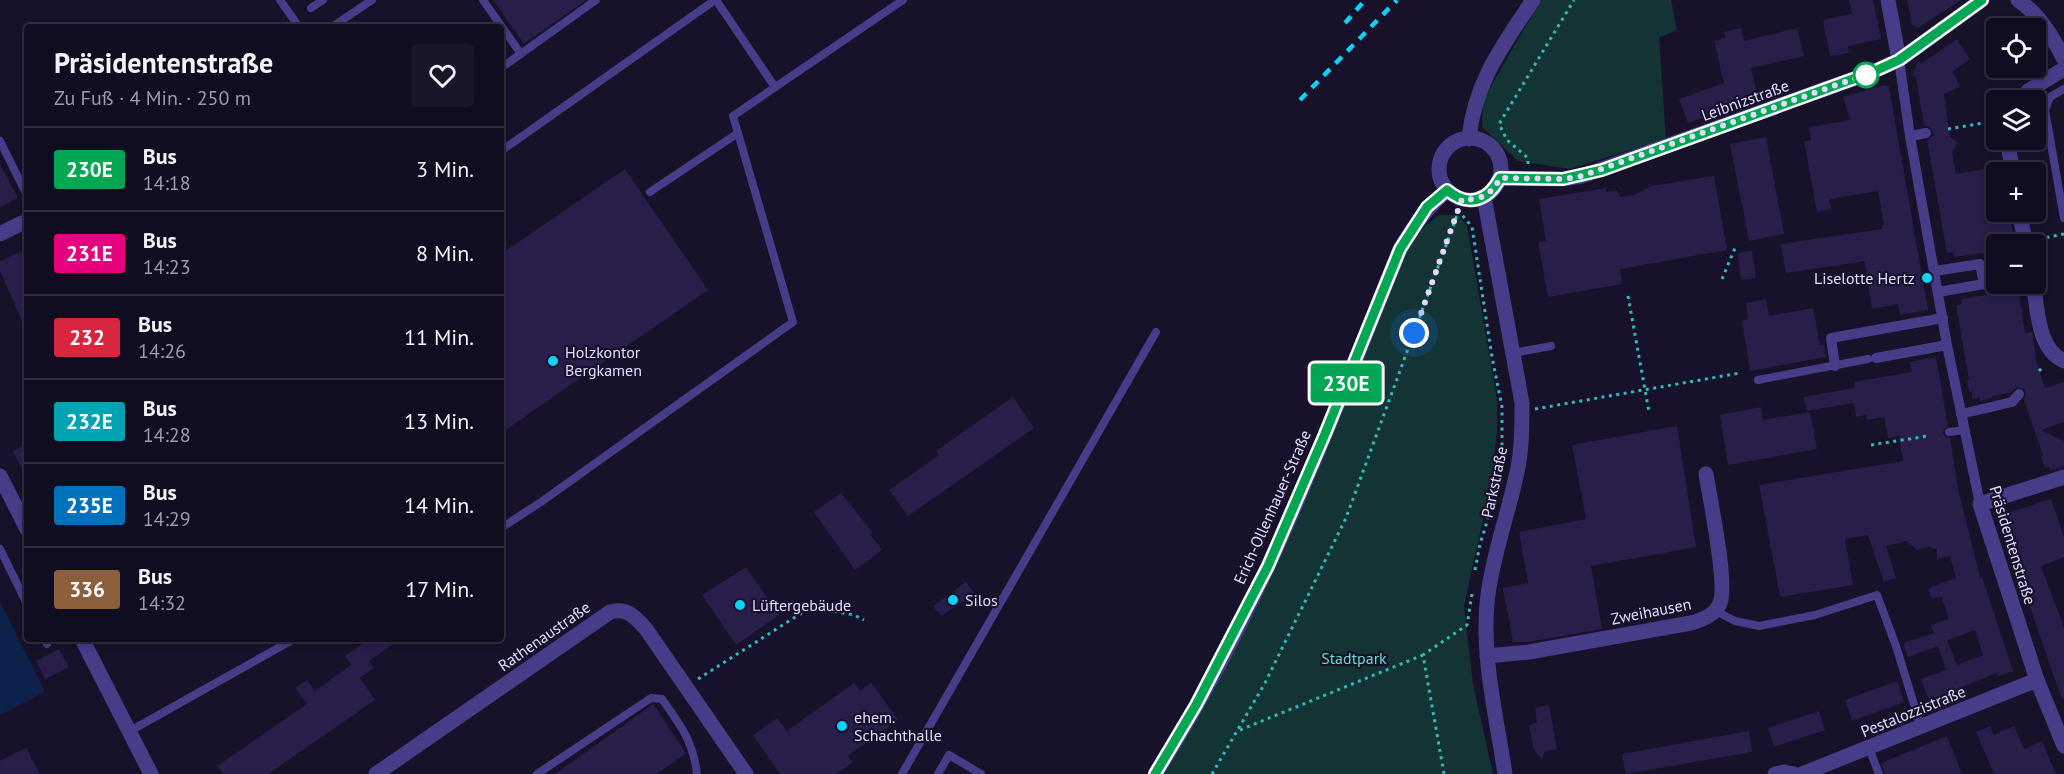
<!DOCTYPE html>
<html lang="de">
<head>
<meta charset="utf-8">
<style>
	:root { --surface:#110d20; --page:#1a1629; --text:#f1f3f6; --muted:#9c9ca5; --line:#302d3e }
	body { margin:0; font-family:"PT Sans",sans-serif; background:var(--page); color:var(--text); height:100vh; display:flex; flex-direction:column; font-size:22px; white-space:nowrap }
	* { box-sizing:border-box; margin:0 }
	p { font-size:20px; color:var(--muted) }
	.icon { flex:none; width:33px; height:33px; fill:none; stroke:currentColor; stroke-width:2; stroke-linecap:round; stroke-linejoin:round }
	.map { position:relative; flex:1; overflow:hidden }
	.drawer { position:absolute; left:24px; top:24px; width:480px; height:618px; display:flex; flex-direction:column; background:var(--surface); border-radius:6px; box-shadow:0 3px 9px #0003,0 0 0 2px var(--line) }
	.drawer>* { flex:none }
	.badge { padding:0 12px; border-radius:4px; font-size:21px; line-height:39px }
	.tools { position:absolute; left:1986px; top:18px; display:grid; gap:12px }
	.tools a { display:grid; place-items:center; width:60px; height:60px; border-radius:6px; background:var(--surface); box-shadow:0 3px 9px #0003,0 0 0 2px var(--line); font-size:30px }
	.you { position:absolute; width:30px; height:30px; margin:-15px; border:4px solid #fff; border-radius:50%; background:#1a73e8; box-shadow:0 0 0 9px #1a73e833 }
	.map>.badge { position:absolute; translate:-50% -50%; box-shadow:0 0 0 3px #fff }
	.round { display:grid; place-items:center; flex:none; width:63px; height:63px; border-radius:6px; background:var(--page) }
	.headline { display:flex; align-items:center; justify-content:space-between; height:102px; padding:0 30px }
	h1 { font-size:28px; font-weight:600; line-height:45px }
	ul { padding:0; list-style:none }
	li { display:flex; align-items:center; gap:18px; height:84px; padding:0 30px; border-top:2px solid var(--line) }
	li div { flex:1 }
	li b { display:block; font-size:22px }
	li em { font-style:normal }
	li .badge { min-width:66px; font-weight:700; text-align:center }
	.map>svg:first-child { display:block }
</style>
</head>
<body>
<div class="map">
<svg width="2064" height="774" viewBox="0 0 2064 774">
	<rect width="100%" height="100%" fill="#17112a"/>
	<g fill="#143334">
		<polygon points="1541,0 1671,0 1677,30 1659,38 1666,139 1570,169 1518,161 1482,127 1483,100"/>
		<polygon points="1439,215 1458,215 1467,226 1497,399 1497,432 1491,483 1464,606 1473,684 1493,774 1157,774 1198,706 1406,248 1425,226"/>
	</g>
	<polygon fill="#0e214c" points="0,602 45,692 0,715"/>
	<g fill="#291d4a" fill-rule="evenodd">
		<polygon points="493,0 586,0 524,44"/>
		<polygon points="1849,0 1873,0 1881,39 1848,46 1849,53 1830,56 1823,20 1852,14"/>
		<polygon points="1907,0 1961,0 1918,28 1912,25"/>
		<polygon points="1741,28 1744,41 1797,28 1804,56 1751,68 1759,101 1708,114 1709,116 1688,123 1679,99 1724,83 1714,41 1726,38 1724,32"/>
		<polygon points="1957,39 1970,59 1953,71 1960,87 1944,94 1950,137 1958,143 1952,152 1956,174 1996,167 1996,212 2009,212 2015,244 1996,244 1996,284 2024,284 2025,293 2019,294 2025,333 2032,332 2037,364 2045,388 2064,382 2064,422 2041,430 2064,441 2064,466 2051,471 2049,467 2045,468 2041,457 2043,456 2024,400 2026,395 2024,389 2017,387 2010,393 1992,396 1992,398 1980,401 1980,398 1972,399 1972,392 1969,392 1967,380 1969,380 1956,305 1962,304 1961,299 1990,294 1991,279 1993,272 1988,266 1983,253 1954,257 1953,252 1947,253 1927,140 1933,136 1933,131 1929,126 1924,126 1916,77 1912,76 1918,61 1922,63"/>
		<polygon points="1884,85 1889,87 1928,310 1900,315 1898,304 1872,309 1865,261 1786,273 1781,244 1882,229 1882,225 1884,225 1878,191 1829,199 1831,209 1817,212 1804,141 1811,140 1809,127 1850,120 1843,97"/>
		<polygon points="1766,137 1784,234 1749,241 1730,144"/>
		<polygon points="0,165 18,198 0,207"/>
		<polygon points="625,169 708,290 501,433 501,254"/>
		<polygon points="1714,176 1727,250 1620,269 1622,284 1548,297 1538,242 1546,241 1539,199 1606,188 1606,192 1617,190 1620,197 1634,195 1652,186"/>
		<polygon points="27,249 27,332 0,271 0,261"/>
		<polygon points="1752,251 1756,278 1741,280 1738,253"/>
		<polygon points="1766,299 1769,316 1813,308 1820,345 1824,344 1826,357 1750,371 1742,321 1748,319 1746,303"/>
		<path d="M1936,357l12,69 -4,3 -1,4 3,4 4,1 8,51 22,88h2l31,94 -15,5 -1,-3 -68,27 -8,-21 25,-9 -8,-24 -30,11 -5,-14 31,-10 -3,-8 18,-6 -8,-23 -9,3 -4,-11 28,-10 -6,-22 -13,3v-11l-5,1 -1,-3 -14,4 -11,-9 -20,5 10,32 -12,4 -16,-47 -23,4 8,46 -73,12 -21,-112 144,-24 -4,-25 -11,2 -4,-21 -17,3 -1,-5 -10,2 -2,-14 -48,8 -2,-14 51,-9 -1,-6 58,-10 -2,-10zM1975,630l8,25 -26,10 -10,-25z"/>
		<polygon points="1013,397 1034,428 908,516 889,490 939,455 936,451"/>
		<polygon points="1761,407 1763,420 1810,412 1817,449 1728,465 1720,415"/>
		<polygon points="1677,426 1696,547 1591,566 1602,629 1528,642 1513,642 1503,588 1528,583 1519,532 1586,519 1572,445"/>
		<polygon points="27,444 27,479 13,451"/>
		<polygon points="841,493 873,533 870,534 882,550 855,570 814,512"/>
		<polygon points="2051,499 2064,537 2064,557 2041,566 2064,628 2064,699 2062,699 1998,516"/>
		<polygon points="746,567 779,615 736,645 702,595"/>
		<polygon points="966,582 975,594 941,616 933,606"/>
		<polygon points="369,639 401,639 369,661 374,668 360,678 375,700 268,774 223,774 217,766 307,704 295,688 307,680 315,691 351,665 345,656"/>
		<polygon points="59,649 69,667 45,679 36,661"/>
		<polygon points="1897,681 1904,702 1852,721 1845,700"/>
		<polygon points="871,682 898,720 848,756 853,762 836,774 780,774 753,735 777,718 787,731 854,683 860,691"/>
		<polygon points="653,704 686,753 657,774 555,774"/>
		<polygon points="1549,705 1557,749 1544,752 1542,759 1534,750 1529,725 1537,723 1535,708"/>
		<polygon points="1819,711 1825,730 1774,747 1768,728"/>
		<polygon points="1990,726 1994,735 2014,726 2024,749 2042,741 2056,774 1994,774 1976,732"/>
		<polygon points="1749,731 1752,752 1626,774 1622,754"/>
		<polygon points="1947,736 1962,774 1885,774 1881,763"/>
		<polygon points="26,748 40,774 0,774 0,761"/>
	</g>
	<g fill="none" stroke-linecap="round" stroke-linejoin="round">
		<g stroke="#32b9ba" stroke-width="3" stroke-dasharray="3 4.5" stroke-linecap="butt">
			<polyline points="1948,129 1996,121"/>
			<polyline points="1528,164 1528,158 1507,140 1499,124 1574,0"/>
			<polyline points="1458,210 1472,227 1492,357 1502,407 1502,454 1494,497"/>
			<polyline points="2039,239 2064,234"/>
			<polyline points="1722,279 1735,248"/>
			<polyline points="1628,296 1649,412"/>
			<polyline points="2039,371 2044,366"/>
			<polyline points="1535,409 1740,373"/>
			<polyline points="1871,445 1928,436"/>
			<polyline points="1475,570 1480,544 1490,512"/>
			<polyline points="698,679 811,607 854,615 864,620"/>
			<polyline points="1240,730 1423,655"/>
			<polyline points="1212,774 1265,683 1346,518 1463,199"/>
			<polyline points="1444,774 1423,655 1467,625 1472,594"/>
		</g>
		<g stroke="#453d88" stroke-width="8">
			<polyline points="280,0 299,27"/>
			<polyline points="483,0 521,54"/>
			<polyline points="716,0 775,87"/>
			<polyline points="311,8 323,0"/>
			<polyline points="332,27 372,0"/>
			<polyline points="501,68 596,0"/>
			<polyline points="2064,89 2050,97 2045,110 2064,218"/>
			<polyline points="0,141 27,195"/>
			<polyline points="501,151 715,0"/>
			<polyline points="650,192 738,133"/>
			<polyline points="1513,353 1551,346"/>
			<polyline points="1758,380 1868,359"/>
			<polyline points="1949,432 1965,430"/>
			<polyline points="501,528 541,502 793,322 733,116 903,0"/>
			<polyline points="0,549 27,604"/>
			<polyline points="1716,611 1735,621 1759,626 1815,615 1877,595 1896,646 1921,727"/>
			<polyline points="44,639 47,644"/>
			<polyline points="130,731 294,639"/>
			<polyline points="1869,748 1879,774"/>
			<path d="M537,774l114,-76 11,1c19,27 31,42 35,75"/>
			<polyline points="902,774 1156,332"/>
			<polyline points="938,774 949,755 981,774"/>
		</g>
		<g stroke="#453d88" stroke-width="10">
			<polyline points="1899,60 1910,136 1947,345 1980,504"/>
			<polyline points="1910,136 1926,133"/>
			<polyline points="1935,271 1980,264 1982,274"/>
			<polyline points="1938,292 1984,284 1982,274 1986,273"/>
			<polyline points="1876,358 1947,345"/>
			<polyline points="1835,366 1831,338 1943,318"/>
			<polyline points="1961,414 2012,402 2019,394"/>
		</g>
		<g stroke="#453d88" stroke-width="15">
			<polyline points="1888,0 1899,60"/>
			<polyline points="2019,100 2028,91 2064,69"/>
			<polyline points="2007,140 2013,172"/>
			<path d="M1484,197l38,206c0,23 0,47 -5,69 -8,39 -22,76 -28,116 -10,61 7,125 16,186"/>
			<polyline points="2019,212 2026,244"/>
			<polyline points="0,234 22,223"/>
			<path d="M2033,284c5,25 4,65 31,77"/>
			<polyline points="0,476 27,529"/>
			<polyline points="2064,477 1980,504 2037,680 2064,746"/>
			<polyline points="82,639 151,774"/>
			<path d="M1487,656l42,-4 162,-29c11,-3 25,-8 29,-20 8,-18 -10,-104 -14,-129"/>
			<path d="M376,774l234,-162c17,-5 25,5 36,17l100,145"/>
			<polyline points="1775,774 1784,772 1794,774"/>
			<polyline points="1802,774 2037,680"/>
		</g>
		<g stroke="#453d88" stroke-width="15">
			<path d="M2018,0c22,15 34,36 46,59"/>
			<circle cx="1470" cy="169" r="31"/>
			<path d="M1469,139c5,-56 34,-94 64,-139"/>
			<polyline points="1500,178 1563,179 1582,176 1870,73 1899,60 1982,0"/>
			<path d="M1155,774c105,-162 173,-346 245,-525 15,-25 25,-39 47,-59"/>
		</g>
		<g stroke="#0ad3fb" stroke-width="4.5" stroke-dasharray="9 8" stroke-linecap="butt">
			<polyline points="1345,23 1365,0"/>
			<polyline points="1300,100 1397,0"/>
		</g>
	</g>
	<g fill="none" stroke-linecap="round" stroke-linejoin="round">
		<defs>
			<path id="line" d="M1155,774l41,-69 72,-139 57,-132 75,-185 27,-42 20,-17c21,18 41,11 53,-12l63,1 39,-9 273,-99 24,-11 83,-60"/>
		</defs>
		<use href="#line" stroke="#fff" stroke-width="14"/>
		<use href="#line" stroke="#00a651" stroke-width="9"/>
		<path stroke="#e1dafe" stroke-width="6" stroke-dasharray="0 10.8" d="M1414,333l48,-134c19,2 30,-5 38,-21l63,1 19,-3 288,-103 -4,2"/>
	</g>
	<circle fill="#fff" stroke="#00a651" stroke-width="3" cx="1866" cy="75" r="12"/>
	<g fill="#0ad3fb" stroke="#17112a" stroke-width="2">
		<circle cx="1927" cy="278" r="6"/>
		<circle cx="553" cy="361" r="6"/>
		<circle cx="953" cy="600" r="6"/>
		<circle cx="740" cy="605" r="6"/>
		<circle cx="842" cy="726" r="6"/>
	</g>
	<g text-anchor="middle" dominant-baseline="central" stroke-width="4.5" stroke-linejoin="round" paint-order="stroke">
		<g font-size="16" fill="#e1dafe" stroke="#17112a">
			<text transform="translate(1745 100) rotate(-20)">Leibnizstraße</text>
			<text transform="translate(1494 482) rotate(-78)">Parkstraße</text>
			<text transform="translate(1272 507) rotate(-66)">Erich-Ollenhauer-Straße</text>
			<text transform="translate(2013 545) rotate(73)">Präsidentenstraße</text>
			<text transform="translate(1651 611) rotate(-11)">Zweihausen</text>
			<text transform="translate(544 636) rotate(-35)">Rathenaustraße</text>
			<text transform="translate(1913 711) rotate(-22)">Pestalozzistraße</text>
		</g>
		<g font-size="16" fill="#e1dafe" stroke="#17112a" text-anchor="start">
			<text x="1915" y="278" text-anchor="end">Liselotte Hertz</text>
			<text x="565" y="352">Holzkontor<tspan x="565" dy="18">Bergkamen</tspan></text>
			<text x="965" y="600">Silos</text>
			<text x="752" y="605">Lüftergebäude</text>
			<text x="854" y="717">ehem.<tspan x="854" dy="18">Schachthalle</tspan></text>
		</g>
		<g font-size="16" fill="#66dfc9" stroke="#17112a">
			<text x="1354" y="658">Stadtpark</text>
		</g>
	</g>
</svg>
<div class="tools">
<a><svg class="icon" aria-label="locate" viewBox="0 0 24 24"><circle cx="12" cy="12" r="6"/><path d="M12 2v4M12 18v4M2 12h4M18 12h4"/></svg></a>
<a><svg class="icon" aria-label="layers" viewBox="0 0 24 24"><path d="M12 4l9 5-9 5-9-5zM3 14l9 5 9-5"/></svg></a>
<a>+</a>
<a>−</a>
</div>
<div class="you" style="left:1414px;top:333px"></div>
<b class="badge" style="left:1346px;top:383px;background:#00a651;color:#fff">230E</b>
<section class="drawer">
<div class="headline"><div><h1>Präsidentenstraße</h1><p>Zu Fuß · 4 Min. · 250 m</p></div><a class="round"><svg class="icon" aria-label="heart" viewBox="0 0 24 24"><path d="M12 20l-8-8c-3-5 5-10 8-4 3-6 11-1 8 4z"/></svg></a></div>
<ul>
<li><span class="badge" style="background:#00a651;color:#fff">230E</span><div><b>Bus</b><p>14:18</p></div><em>3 Min.</em></li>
<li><span class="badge" style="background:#e6007e;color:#fff">231E</span><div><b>Bus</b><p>14:23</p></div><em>8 Min.</em></li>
<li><span class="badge" style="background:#d7263d;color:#fff">232</span><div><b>Bus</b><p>14:26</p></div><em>11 Min.</em></li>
<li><span class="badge" style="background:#00a3b4;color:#fff">232E</span><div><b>Bus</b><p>14:28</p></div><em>13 Min.</em></li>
<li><span class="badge" style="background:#0072bc;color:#fff">235E</span><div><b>Bus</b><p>14:29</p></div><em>14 Min.</em></li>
<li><span class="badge" style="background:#8b5e3c;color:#fff">336</span><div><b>Bus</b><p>14:32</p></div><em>17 Min.</em></li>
</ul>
</section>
</div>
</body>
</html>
